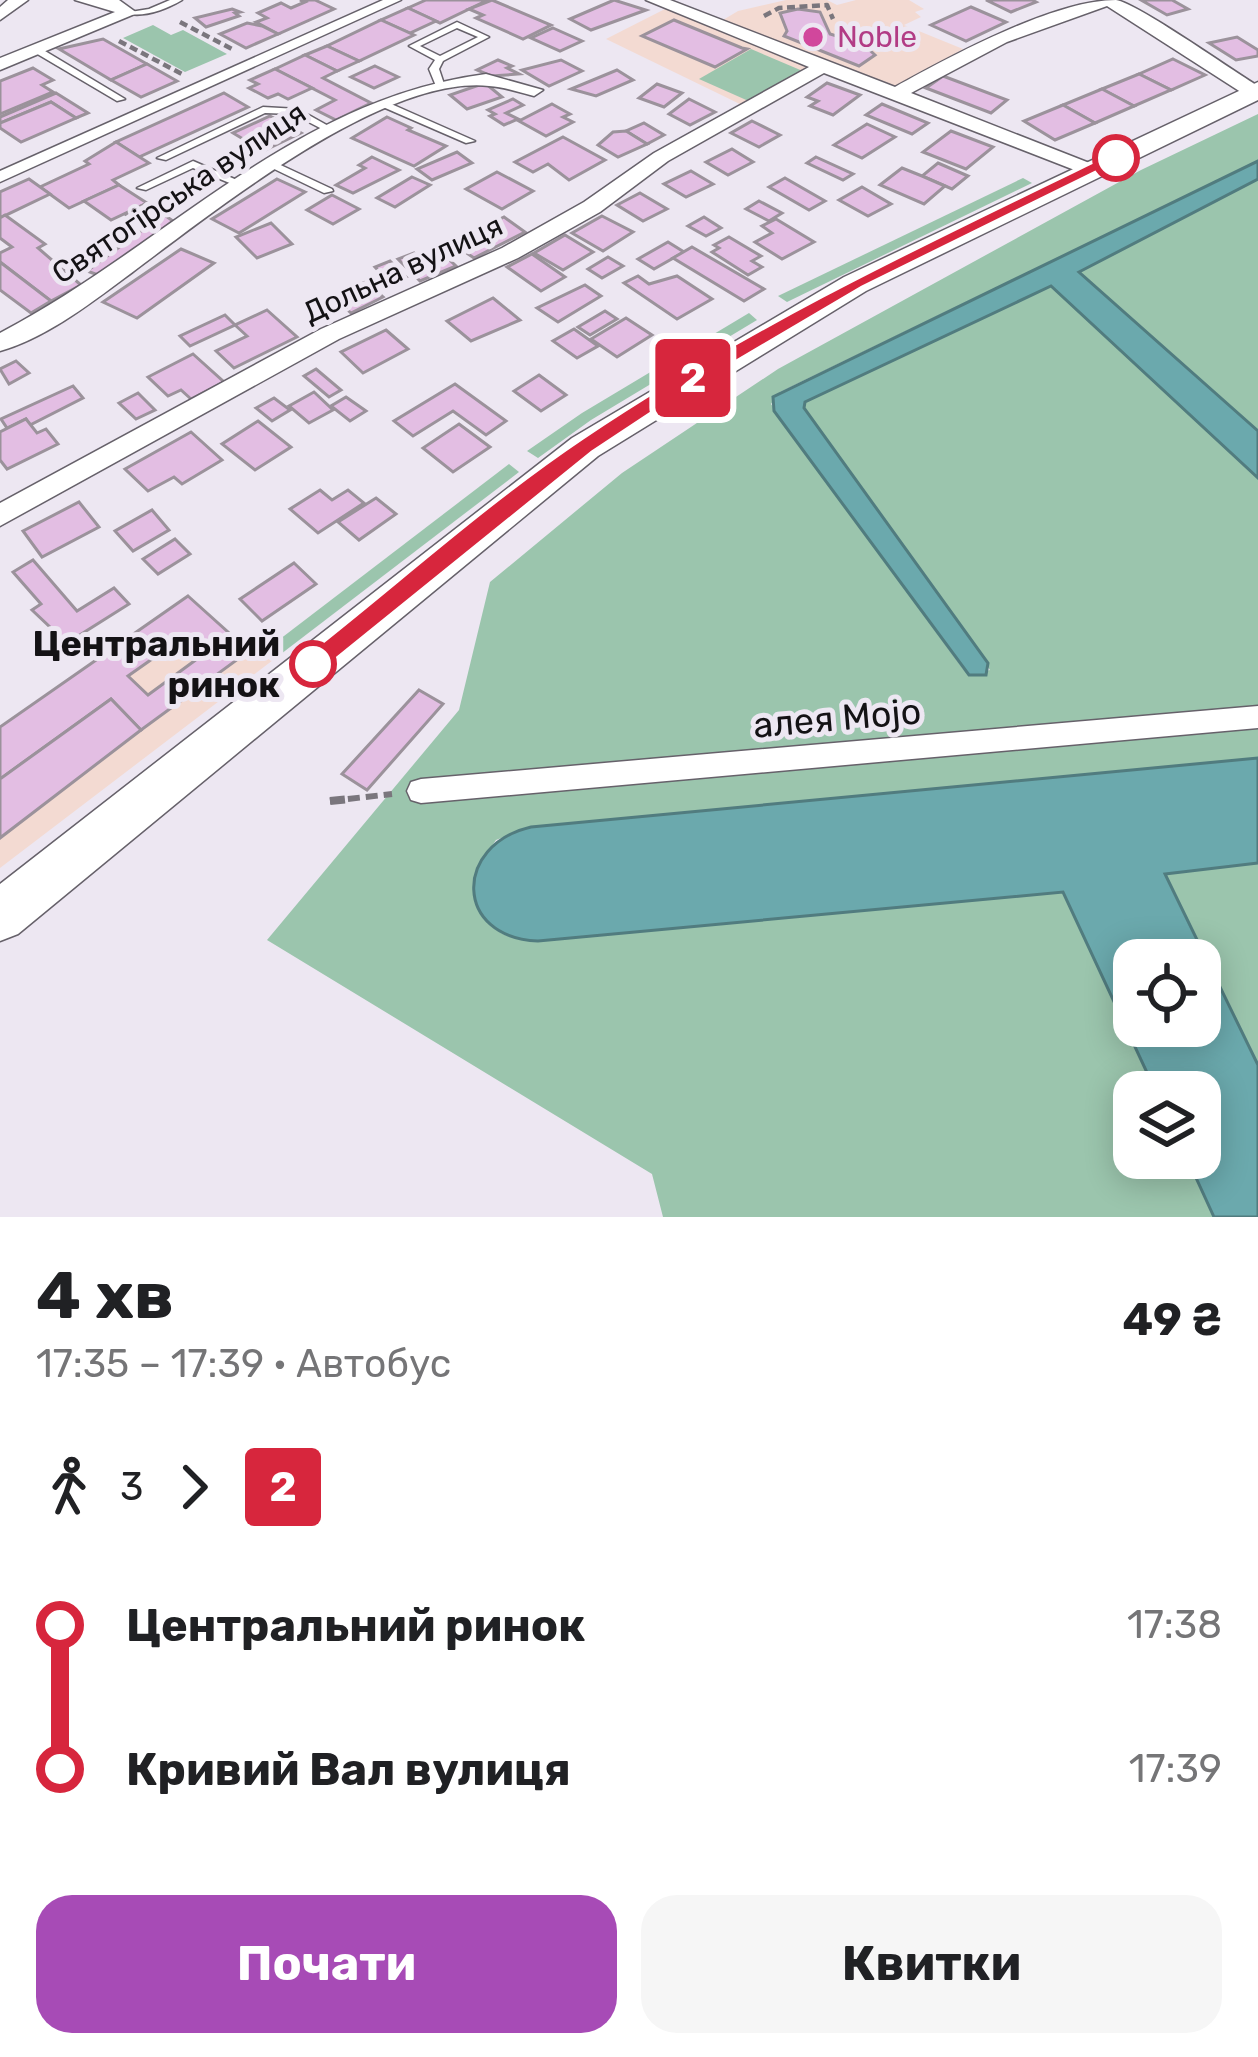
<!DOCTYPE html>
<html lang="uk">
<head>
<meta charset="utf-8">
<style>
	:root { --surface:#fff; --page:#f6f6f6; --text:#202124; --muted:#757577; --accent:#a74bb6 }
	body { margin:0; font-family:Rubik,sans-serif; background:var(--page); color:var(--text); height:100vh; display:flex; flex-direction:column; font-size:45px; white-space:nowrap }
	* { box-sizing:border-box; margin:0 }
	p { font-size:39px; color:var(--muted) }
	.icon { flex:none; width:66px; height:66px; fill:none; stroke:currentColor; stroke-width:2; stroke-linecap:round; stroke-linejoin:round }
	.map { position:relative; height:1217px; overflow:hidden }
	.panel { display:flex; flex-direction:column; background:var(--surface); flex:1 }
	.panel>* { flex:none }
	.badge { padding:0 24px; border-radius:9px; font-size:42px; line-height:78px }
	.tools { position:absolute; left:1113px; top:939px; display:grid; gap:24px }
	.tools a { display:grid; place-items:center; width:108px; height:108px; border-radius:24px; background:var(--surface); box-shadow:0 6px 30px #0003; font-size:60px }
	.map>.badge { position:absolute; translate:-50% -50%; box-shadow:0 0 0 6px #fff }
	.legs { display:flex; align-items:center; gap:18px; height:132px; padding:0 36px; font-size:39px }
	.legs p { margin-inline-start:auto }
	.headline { display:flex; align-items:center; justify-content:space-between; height:204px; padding:0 36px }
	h1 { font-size:66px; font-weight:700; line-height:90px }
	.action { display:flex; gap:24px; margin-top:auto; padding:24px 36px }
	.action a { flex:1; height:138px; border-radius:36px; background:var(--accent); color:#fff; font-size:48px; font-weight:700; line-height:138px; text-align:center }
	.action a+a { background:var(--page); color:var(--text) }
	ul { padding:0 36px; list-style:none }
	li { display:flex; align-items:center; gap:42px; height:144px; font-size:45px }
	li i { display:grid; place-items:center; width:18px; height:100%; margin:0 15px; background:currentColor }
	li i::after { content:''; width:30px; height:30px; margin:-15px; border:9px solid; border-radius:50%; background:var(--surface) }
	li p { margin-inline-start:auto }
	li:first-child i { background:linear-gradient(#0000 50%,currentColor 0) }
	li:last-child i { background:linear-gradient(currentColor 50%,#0000 0) }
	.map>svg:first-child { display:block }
</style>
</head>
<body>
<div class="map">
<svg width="1258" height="1217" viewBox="0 0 1258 1217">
	<rect width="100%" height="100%" fill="#ede7f2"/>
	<g fill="#f3dad2">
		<polygon points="786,0 827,0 837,5 856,0 909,0 924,9 915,12 921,17 904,25 963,49 898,87 723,20 738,11"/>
		<polygon points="665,9 813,66 746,107 606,39"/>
		<polygon points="188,596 249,650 260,642 277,657 0,868 0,727"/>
	</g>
	<g fill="#9bc5ad">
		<polygon points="153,25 171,35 183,30 227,54 185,72 123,38"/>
		<polygon points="751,49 805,72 753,103 699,79"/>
		<path d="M1258,114v47l-478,231 -9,12 192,265 7,6 20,-5 -187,-262 2,-6 246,-116 207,192v280l-727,69 -35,13 -20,30c9,46 7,69 62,71l525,-49 93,200h-22v66h53l27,59h-551l-11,-43 -385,-234 192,-230 31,-128 132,-109 156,-104 363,-199z"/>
		<polygon points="1023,178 1032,183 787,302 778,296"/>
		<polygon points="1258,179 1258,431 1079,272"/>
		<polygon points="749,313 757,320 591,420 538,458 527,451 582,413"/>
		<polygon points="509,464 519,472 277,657 267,649"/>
		<polygon points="1258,863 1258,1065 1165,874"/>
	</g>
	<g fill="#6ba9ad" stroke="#517c7f" stroke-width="3" fill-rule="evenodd">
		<polygon points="1258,161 1258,179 1079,272 1258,431 1258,478 1051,286 805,402 804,408 988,663 986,675 969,675 774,411 773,397"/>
		<path d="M1258,758v105l-93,11 93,191v152h-44l-27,-59h13v-66h-44l-93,-200 -525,49c-84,-3 -85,-96 -7,-114zM1134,960h66v66h-66z"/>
	</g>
	<g fill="#e3bee3" stroke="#9b929b" stroke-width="3" fill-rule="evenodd">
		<polygon points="300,0 315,0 334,9 278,34 256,22 267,18 258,13 281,3 291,8 305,2"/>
		<polygon points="426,0 488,0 440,23 408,8"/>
		<polygon points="492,0 551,25 523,39 476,18 483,15 469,9"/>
		<polygon points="614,0 646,10 591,30 570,19"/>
		<polygon points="986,0 1032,0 1036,2 1011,12"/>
		<polygon points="1141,0 1172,0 1188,9 1167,15"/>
		<polygon points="971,7 1006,22 966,41 931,25"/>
		<polygon points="408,8 436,21 410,33 381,20"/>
		<polygon points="232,9 240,12 235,13 239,16 206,27 195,18"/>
		<polygon points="798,9 820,12 830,34 863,44 875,55 859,66 784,36 787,31 780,13"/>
		<polygon points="381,20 414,35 359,61 327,46"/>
		<polygon points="674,20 742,48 747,49 715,67 642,36"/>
		<polygon points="247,23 262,26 278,34 246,48 220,34"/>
		<polygon points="553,28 582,41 560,51 531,38"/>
		<polygon points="1237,37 1258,50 1258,56 1236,60 1209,43"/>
		<polygon points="103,39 147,64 111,80 59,49"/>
		<polygon points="327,46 359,61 337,71 305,55"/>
		<polygon points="305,55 337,71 323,78 371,103 336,120 316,110 335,100 275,69"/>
		<polygon points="1173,59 1205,75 1171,90 1139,74"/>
		<polygon points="498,60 512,66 507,68 519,74 491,76 477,70"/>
		<polygon points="561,60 582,71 549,86 522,70"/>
		<polygon points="147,64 177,81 141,97 111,80"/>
		<polygon points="375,66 398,77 374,88 351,77"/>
		<polygon points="33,68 53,80 42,85 53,92 0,114 0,81"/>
		<polygon points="275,69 312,88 288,99 278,94 268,98 249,88 258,84 250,80"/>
		<polygon points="617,70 633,80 596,96 571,89"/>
		<polygon points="1139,74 1171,90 1134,106 1102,89"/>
		<polygon points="943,76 1007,100 991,113 926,88"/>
		<polygon points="485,83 502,97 467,109 450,95"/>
		<polygon points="827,83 860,95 833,115 810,106 818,101 807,97"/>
		<polygon points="657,84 682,93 664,107 639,98"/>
		<polygon points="1102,89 1134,106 1095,123 1063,105"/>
		<polygon points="56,93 88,113 76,118 51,102 0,123 0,117"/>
		<polygon points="224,93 248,107 139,157 116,142"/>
		<polygon points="513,99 523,105 506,113 518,119 504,125 490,116 495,114 488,110"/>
		<polygon points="689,99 715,112 690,125 669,114"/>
		<polygon points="51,102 76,118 21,142 0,128 0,123"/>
		<polygon points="552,104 570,114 563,117 573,122 546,136 519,121"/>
		<polygon points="882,104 928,123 912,134 866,115"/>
		<polygon points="1063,105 1095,123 1055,140 1024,121"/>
		<polygon points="270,116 301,133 263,151 233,133"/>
		<polygon points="387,117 411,128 408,130 446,146 414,166 352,138"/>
		<polygon points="752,121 780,135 759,147 731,133"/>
		<polygon points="644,123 664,135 647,144 626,131"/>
		<polygon points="867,124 895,137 862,158 834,145"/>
		<polygon points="626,131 647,144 618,157 598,145 613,132"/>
		<polygon points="951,131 993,147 966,169 923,152"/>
		<polygon points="563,137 605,160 569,180 548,164 533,172 515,162"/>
		<polygon points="116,142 149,163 113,180 119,185 69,208 40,187 89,164 85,161"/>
		<polygon points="732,149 753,162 728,175 706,162"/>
		<polygon points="457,152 472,163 432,180 417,169"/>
		<polygon points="372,157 399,170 353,193 336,185 365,168 359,165"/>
		<polygon points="816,157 853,174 843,180 807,163"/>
		<polygon points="938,163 968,176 952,189 922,176"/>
		<polygon points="902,168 922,176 945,186 924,204 880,185"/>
		<polygon points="691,171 713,184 686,197 664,184"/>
		<polygon points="497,172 533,191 502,209 466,189"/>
		<polygon points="412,177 430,185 395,207 377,198"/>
		<polygon points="785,178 825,201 809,210 769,187"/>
		<polygon points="29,179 50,194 0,218 0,192"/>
		<polygon points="277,179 305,192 239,233 212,219"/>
		<polygon points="119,185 147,203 111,220 84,201"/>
		<polygon points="862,187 891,204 868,216 839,200"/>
		<polygon points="640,193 667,209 643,221 617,205"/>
		<polygon points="332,195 359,209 333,224 307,210"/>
		<polygon points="759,201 782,213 769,221 746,209"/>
		<polygon points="147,203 173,221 101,276 87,271 145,228 125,214"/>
		<polygon points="5,215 45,244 38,248 81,285 51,301 0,262 0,253 12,247 0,238 0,218"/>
		<polygon points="602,216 633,232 603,251 572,233"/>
		<polygon points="504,217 525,232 474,258 452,243"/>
		<polygon points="704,217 721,228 706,236 688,226"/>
		<polygon points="776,219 814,242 782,259 755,242 772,233 762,226"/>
		<polygon points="271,223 292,244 257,258 236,237"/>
		<polygon points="565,235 593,252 563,270 534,253"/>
		<polygon points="729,237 761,256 752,261 762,267 748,275 712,252 719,248 714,245"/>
		<polygon points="668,242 684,252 654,269 638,259"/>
		<polygon points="692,247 764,289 744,301 673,258"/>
		<polygon points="181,249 214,263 137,318 103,302"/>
		<polygon points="439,250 456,266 420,281 398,259 414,253 420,258"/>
		<polygon points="532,254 565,277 541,291 507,267"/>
		<polygon points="608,257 623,266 602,278 588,269"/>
		<polygon points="390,261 406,277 390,283 375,267"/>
		<polygon points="0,262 51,301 31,313 0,290"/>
		<polygon points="638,276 649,284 677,276 712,299 677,319 624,283"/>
		<polygon points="372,279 381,286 374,289 383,297 351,313 333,297"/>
		<polygon points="585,285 601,296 558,322 537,308"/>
		<polygon points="493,298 520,320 471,341 447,321"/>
		<polygon points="267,310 297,337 234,368 216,351 247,336 235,325"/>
		<polygon points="605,311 617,319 590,335 578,327"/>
		<polygon points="225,315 235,325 190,346 180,336"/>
		<polygon points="626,318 652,335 617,357 591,339"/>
		<polygon points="574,329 598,346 577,358 553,341"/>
		<polygon points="386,330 408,349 363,373 341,352"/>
		<polygon points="193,354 224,382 191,399 181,390 168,396 148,377"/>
		<polygon points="16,361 29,373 9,384 0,369"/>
		<polygon points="316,369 341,390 329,397 304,376"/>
		<polygon points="539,375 566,395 541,411 514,391"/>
		<polygon points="455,384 506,421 486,435 453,411 413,436 394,421"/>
		<polygon points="73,386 83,398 30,425 26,419 7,428 1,419"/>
		<polygon points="314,392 333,410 309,423 289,406"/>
		<polygon points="138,393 155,410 136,419 119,403"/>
		<polygon points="346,397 366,411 350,421 331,406"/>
		<polygon points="274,398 290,410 272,421 256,408"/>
		<polygon points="26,419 37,433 46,429 58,444 7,469 0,460 0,432"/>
		<polygon points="258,421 291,447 255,470 222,444"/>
		<polygon points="459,424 490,447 453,472 423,448"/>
		<polygon points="191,432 222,460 182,484 174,477 148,491 125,469"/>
		<polygon points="320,490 332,500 348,490 364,503 318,533 290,509"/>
		<polygon points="376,498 396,514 359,540 338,522"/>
		<polygon points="79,502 99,527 42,557 23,531"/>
		<polygon points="152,510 169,530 133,551 115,531"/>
		<polygon points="175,539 190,554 158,574 143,559"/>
		<polygon points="33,560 77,611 114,588 129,604 67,643 32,610 41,604 13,572"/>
		<polygon points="294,563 316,584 262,621 240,599"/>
		<path d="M188,596l61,55 -108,79 -30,-31 -111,80v-52zM182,638l19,18 -53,39 -20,-19z"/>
		<polygon points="419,690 443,704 367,790 342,774"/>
		<polygon points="111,699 141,730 0,838 0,779"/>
	</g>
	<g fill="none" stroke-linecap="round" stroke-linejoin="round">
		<defs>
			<g id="service">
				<path d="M170,0h12c-17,10 -39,18 -58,13l25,-4z"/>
				<path d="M457,22l32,15 -46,24 -4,8 5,15 -8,2 -7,-17 6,-9 -26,-14zM457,28l21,9 -38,19 -20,-10z"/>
				<polygon points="34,48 40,48 125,99 117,101 34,52"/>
				<polygon points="383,103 389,103 475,141 466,143 383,107"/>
				<polygon points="263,107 298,109 332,128 324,130 293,114 265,113 166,160 157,158"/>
				<polygon points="193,161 246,184 237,186 193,168 146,190 137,188"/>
				<polygon points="272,161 332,189 333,191 324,193 268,166 268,162"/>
			</g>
			<g id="pedestrian">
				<polygon points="383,0 401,0 0,182 0,171"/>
				<polygon points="1258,706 1258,728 421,803 411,800 407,791 411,782 421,779"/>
			</g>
			<g id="minor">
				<polygon points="8,0 28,0 0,20 0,7"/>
				<polygon points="75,0 119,0 137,13 0,70 0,58 115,12"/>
				<path d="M646,0h24l225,87c54,-30 159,-87 221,-87 21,3 117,71 142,86v11l-11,-1 -140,-90 -100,36 -96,51 186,73 3,4 -10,6 -266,-103 -156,88 -68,51 -82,46 -179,81 -339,187v-23l321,-174 181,-81 82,-46 70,-49 155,-86z"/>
				<path d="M486,74l57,16 -9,6c-15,-4 -30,-9 -45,-10 -105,-11 -273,124 -355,185 -39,29 -87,67 -134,80v-18c166,-87 293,-234 486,-259z"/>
			</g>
			<polygon id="secondary" points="1258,82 1258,100 866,291 598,456 18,934 0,941 0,884 572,438 844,277"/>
		</defs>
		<use href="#service" stroke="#66616a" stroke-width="3"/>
		<use href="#pedestrian" stroke="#66616a" stroke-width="3"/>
		<use href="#minor" stroke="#66616a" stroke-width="3"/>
		<use href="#secondary" stroke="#66616a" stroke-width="3"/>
		<g stroke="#7a767d" stroke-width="4.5" stroke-dasharray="8 4.5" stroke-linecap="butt">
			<polyline points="764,16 779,8 827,5 833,19"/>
			<polyline points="180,22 232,49"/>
			<polyline points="119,41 182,74"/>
		</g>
		<polyline stroke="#7a767d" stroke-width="6" stroke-dasharray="12 6" stroke-linecap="butt" points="330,801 392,794"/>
		<polyline stroke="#7a767d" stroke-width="8" stroke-dasharray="15 8" stroke-linecap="butt" points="330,801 349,799"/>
		<use href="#service" fill="#fff" fill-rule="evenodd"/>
		<use href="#pedestrian" fill="#fff" fill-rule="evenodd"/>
		<use href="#minor" fill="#fff" fill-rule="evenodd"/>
		<use href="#secondary" fill="#fff" fill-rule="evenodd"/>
	</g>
	<path fill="#d7263d" stroke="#fff" stroke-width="3" d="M1110,154l14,4 -262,129 -190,112 -80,53 -271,219h-17v-14c92,-72 182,-154 279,-219 166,-112 347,-197 527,-284z"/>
	<circle fill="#d1479c" stroke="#ede7f2" stroke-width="4.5" cx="813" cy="37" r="12"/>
	<g fill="#fff" stroke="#d7263d" stroke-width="6">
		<circle cx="1116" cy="158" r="21"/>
		<circle cx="313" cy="664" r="21"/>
	</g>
	<g text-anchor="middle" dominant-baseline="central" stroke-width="10" stroke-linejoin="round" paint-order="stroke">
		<g font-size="30" fill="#b23c85" stroke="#ede7f2" text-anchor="start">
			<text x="837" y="37">Noble</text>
		</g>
		<g font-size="30" fill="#141215" stroke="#ede7f2">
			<text transform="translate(179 193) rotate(-34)">Святогірська вулиця</text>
			<text transform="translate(403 269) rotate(-25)">Дольна вулиця</text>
		</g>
		<g font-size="36" font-weight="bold" fill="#141215" stroke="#ede7f2" text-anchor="end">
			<text x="280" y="643">Центральний<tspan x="280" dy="41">ринок</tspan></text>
		</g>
		<g font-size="36" fill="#141215" stroke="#ede7f2">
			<text transform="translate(837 718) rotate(-5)">алея Mojo</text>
		</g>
	</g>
</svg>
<div class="tools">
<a><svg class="icon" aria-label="locate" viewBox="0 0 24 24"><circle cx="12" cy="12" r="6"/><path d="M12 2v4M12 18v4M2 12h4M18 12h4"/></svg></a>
<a><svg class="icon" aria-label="layers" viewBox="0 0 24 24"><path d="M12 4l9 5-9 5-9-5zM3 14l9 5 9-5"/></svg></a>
</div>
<b class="badge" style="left:693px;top:378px;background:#d7263d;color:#fff">2</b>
</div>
<section class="panel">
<div class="headline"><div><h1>4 хв</h1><p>17:35 – 17:39 · Автобус</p></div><b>49 ₴</b></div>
<div class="legs"><svg class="icon" aria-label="walk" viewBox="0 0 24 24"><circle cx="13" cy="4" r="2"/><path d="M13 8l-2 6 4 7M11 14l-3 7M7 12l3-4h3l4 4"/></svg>3<svg class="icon" aria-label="forward" viewBox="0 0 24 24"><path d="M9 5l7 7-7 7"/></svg><b class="badge" style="background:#d7263d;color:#fff">2</b></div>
<ul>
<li><i style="color:#d7263d"></i><b>Центральний ринок</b><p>17:38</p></li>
<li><i style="color:#d7263d"></i><b>Кривий Вал вулиця</b><p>17:39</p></li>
</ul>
<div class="action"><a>Почати</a><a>Квитки</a></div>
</section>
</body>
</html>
